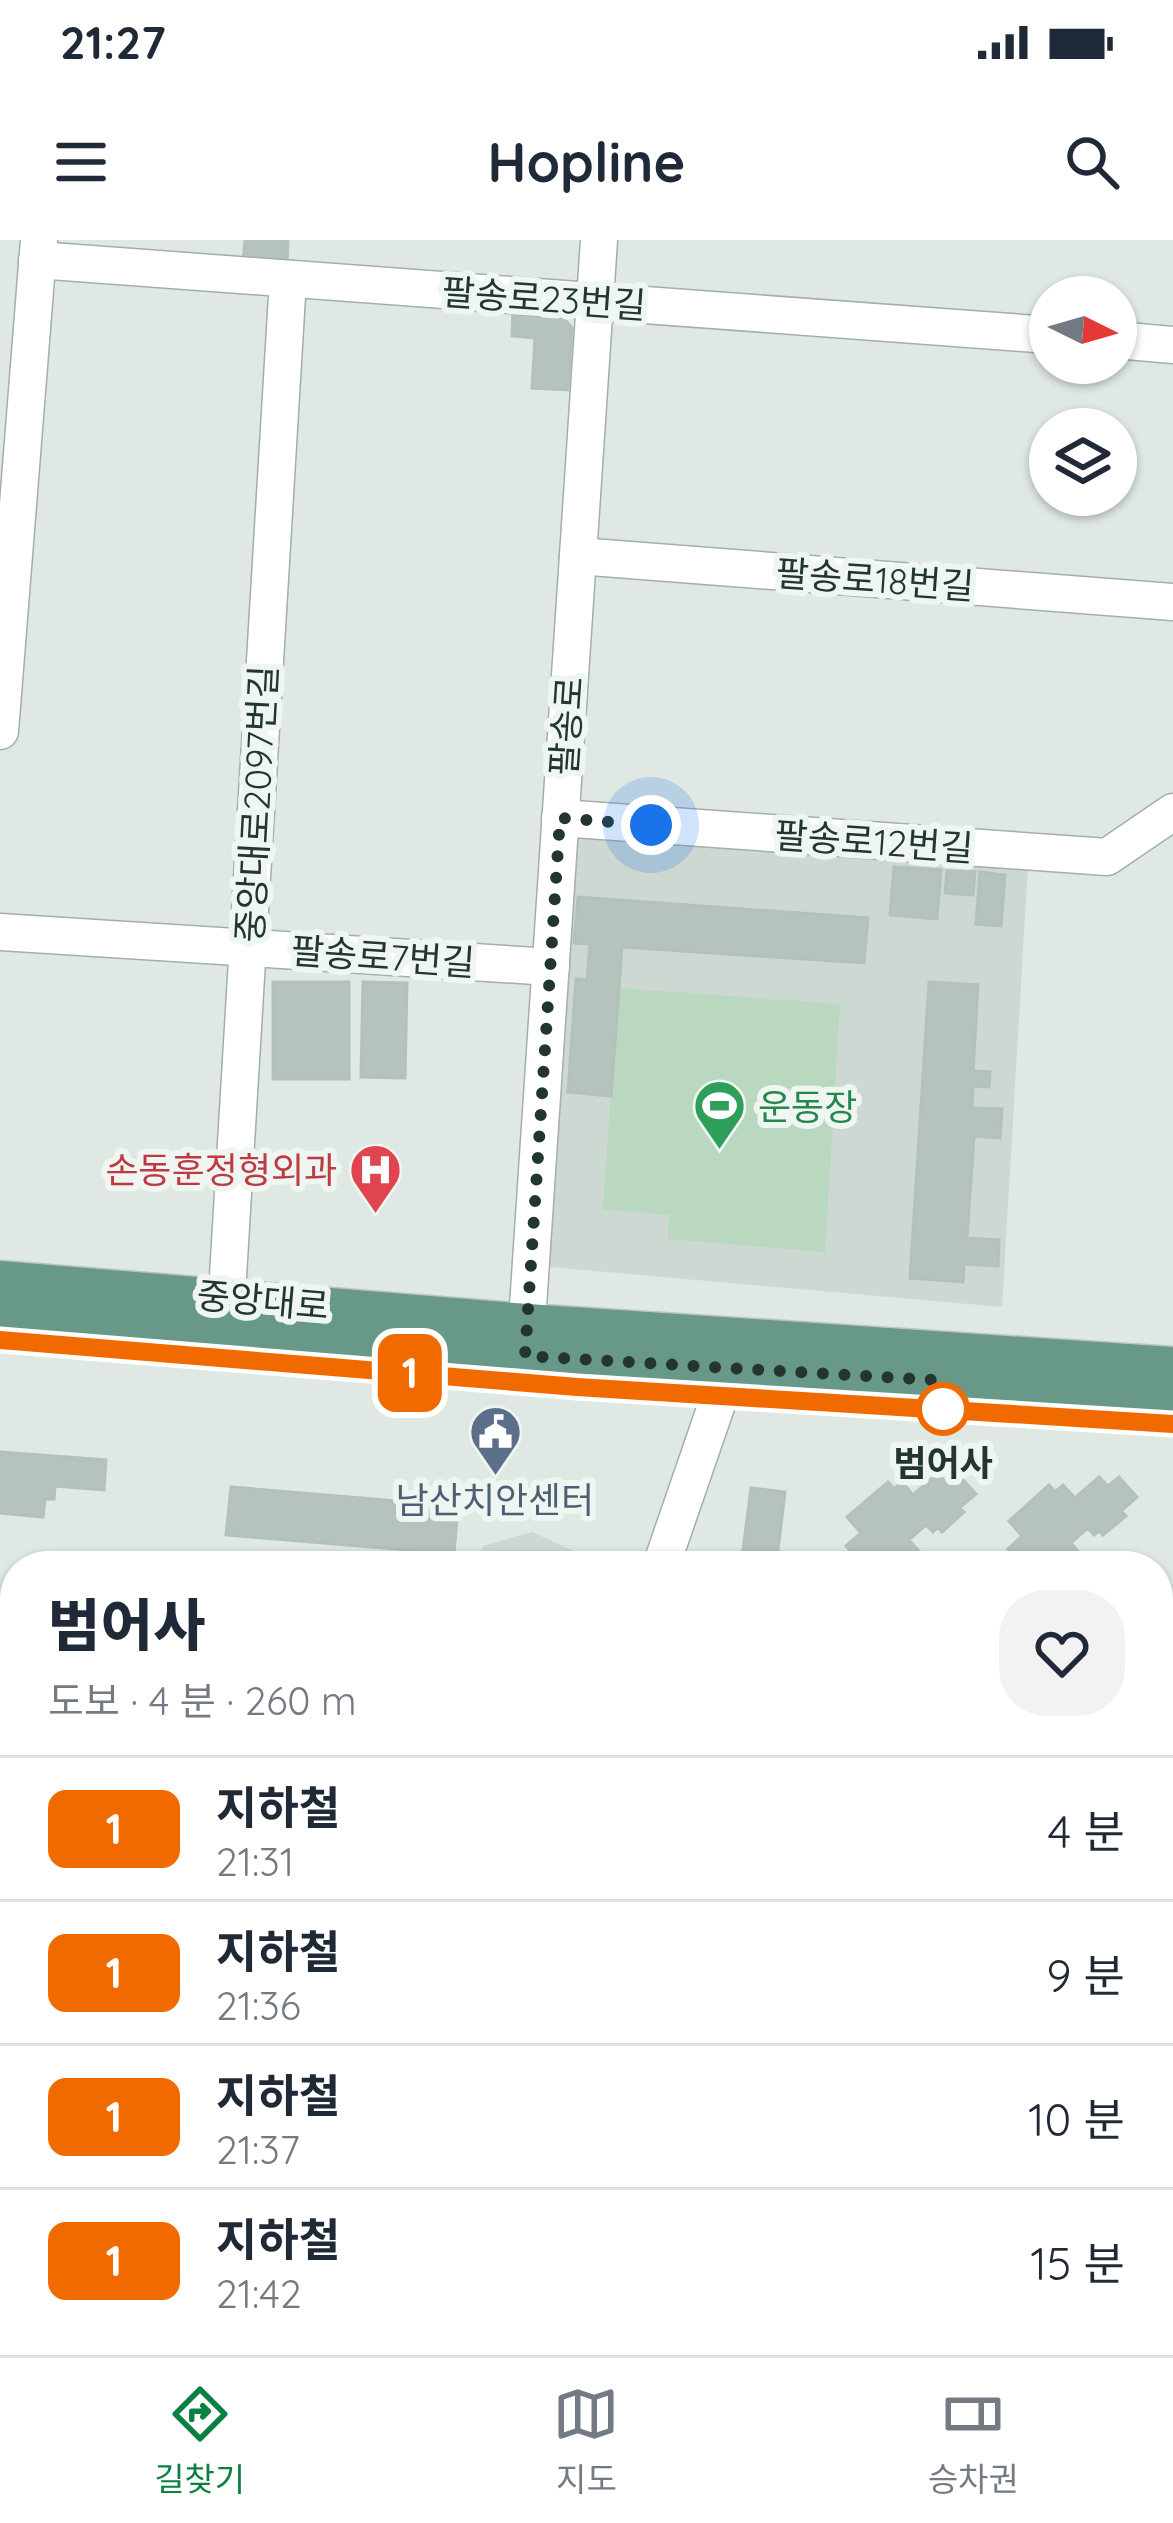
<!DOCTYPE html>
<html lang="ko">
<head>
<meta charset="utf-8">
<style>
	:root { --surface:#fff; --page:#f2f2f3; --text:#1f2937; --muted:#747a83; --line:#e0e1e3; --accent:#0b8043 }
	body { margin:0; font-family:Quicksand,"Noto Sans KR",sans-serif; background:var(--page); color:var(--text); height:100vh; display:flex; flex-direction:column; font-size:45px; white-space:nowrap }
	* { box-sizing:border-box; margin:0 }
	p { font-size:39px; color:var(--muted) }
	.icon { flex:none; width:66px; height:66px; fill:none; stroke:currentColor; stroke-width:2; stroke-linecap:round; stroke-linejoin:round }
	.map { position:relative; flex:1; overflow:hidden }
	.panel { position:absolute; left:0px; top:1311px; width:1173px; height:804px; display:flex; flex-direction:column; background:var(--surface); border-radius:48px 48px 0 0; box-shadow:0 3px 9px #0004 }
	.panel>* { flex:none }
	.badge { padding:0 24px; border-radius:18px; font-size:42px; line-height:78px }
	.needle { width:78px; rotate:95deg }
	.controls { position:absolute; left:1029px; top:36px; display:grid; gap:24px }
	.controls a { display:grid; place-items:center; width:108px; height:108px; border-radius:50%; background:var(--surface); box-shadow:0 3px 9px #0004; font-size:60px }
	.you { position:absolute; width:60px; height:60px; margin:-30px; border:9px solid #fff; border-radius:50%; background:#1a73e8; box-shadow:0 0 0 18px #1a73e833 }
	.map>.badge { position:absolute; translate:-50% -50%; box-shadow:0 0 0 6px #fff }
	.round { display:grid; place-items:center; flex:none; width:126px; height:126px; border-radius:48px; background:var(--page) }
	.summary { display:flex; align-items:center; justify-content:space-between; height:204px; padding:0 48px }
	h1 { font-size:57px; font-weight:800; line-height:90px }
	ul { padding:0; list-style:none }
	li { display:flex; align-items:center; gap:36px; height:144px; padding:0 48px; border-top:3px solid var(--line) }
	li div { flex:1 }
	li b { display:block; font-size:45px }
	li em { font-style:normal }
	li .badge { min-width:132px; font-weight:700; text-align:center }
	.status { display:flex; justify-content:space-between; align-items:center; height:84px; padding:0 60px; background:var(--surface); direction:ltr }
	.status svg { height:33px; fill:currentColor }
	header { display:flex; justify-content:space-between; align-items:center; height:156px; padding:0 48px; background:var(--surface); font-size:54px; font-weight:800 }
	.tab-bar { display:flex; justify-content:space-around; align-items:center; height:168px; border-top:3px solid var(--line); background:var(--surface); font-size:33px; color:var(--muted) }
	.tab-bar a { display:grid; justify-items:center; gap:6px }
	.tab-bar .current { color:var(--accent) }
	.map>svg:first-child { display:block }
</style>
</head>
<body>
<div class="status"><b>21:27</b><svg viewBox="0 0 49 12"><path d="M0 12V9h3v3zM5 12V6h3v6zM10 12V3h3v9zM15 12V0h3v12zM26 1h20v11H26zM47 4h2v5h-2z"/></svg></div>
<header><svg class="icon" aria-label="menu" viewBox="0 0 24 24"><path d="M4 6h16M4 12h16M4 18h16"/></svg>Hopline<svg class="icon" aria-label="search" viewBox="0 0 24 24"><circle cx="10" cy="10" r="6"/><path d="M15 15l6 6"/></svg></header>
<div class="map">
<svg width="1173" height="2115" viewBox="0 0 1173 2115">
	<rect width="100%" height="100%" fill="#dfe8e3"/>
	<g fill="#cdd8d2">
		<polygon points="573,586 1028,625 1002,1067 539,1026"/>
		<polygon points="532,1292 594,1320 599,1326 475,1326 483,1306"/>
		<polygon points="457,2100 632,2100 625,2115 459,2115"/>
	</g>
	<g fill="#bad7bf">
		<polygon points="618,748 840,764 825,1012 668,999 669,975 603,969"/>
		<polygon points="1166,1705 1173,1706 1173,1760 1158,1758 1158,1718"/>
		<polygon points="15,1822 15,2100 446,2100 445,2115 0,2115 0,1824"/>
		<polygon points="504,2100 581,2100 576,2115 531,2115"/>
		<polygon points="647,2100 1072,2100 1125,2115 646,2115"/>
	</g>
	<g fill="#b5c3bc" stroke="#b2c1ba" stroke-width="3">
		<polygon points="245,0 288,0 287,25 243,23"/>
		<polygon points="513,69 559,72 572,88 568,150 532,148 535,98 512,96"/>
		<polygon points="894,627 941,630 937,679 890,675"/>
		<polygon points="947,631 975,632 973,655 945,653"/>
		<polygon points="980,632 1005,635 1001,686 976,684"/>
		<polygon points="578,657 868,678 864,723 622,707 611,856 568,852 576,739 587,740 590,704 574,703"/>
		<rect x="273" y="742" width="76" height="97"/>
		<polygon points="363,742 407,743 405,838 361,837"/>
		<polygon points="929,742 978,745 973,831 990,832 989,847 973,846 972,868 1002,869 1000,898 974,896 967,998 999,1000 998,1026 964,1024 963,1042 910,1038"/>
		<polygon points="0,1212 106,1220 104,1250 55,1246 54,1259 45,1259 43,1277 0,1273"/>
		<polygon points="938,1233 946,1243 957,1233 976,1254 959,1268 964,1272 942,1292 938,1287 933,1292 926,1285 909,1300 925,1318 931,1313 936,1319 939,1315 949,1326 864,1326 846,1306 861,1293 847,1277 888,1242 894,1249 902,1242 913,1255"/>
		<polygon points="1099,1237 1108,1246 1119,1237 1137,1257 1121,1271 1126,1276 1103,1295 1099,1291 1094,1295 1088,1288 1071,1303 1087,1322 1093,1317 1107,1326 1022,1326 1008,1309 1022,1296 1009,1281 1049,1245 1055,1252 1063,1245 1075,1258"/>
		<polygon points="231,1247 458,1266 454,1314 226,1295"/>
		<polygon points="751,1248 785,1252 776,1326 741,1326"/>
	</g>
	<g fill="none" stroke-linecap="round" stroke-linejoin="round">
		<defs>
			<g id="minor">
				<polyline points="37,20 1050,95"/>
				<polyline points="1116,100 1173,105"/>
				<polyline points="578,316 1173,362"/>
				<polyline points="0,491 39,0"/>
				<polyline points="560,578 1107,617 1173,572"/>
				<polyline points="0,692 551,727"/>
				<polyline points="225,1086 288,39"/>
				<polyline points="525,1112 599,0"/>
				<polyline points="661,1326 730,1126"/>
				<polyline points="1158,1397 1173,1397"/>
				<polyline points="390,2115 395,2100"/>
			</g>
			<g id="major">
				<polyline points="0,1039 527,1082 1173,1125"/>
				<polyline points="0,1070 525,1116 1173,1156"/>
			</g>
		</defs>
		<use href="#minor" stroke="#a3afa9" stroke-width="39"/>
		<use href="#major" stroke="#bdc3c1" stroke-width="39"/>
		<use href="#minor" stroke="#fff" stroke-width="36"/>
		<use href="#major" stroke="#689988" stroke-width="36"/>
	</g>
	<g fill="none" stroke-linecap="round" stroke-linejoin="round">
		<defs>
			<polyline id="line" points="0,1100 577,1147 1173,1184"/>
		</defs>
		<use href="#line" stroke="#fff" stroke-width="27"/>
		<use href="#line" stroke="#f06a00" stroke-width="18"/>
		<polyline stroke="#22362f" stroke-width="12" stroke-dasharray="0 21.6" points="651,585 560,578 525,1116 934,1140 943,1169"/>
	</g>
	<defs>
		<symbol id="stadium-pin" viewBox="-11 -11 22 30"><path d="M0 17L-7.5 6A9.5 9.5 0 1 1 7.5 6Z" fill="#2e9e5b" stroke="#eff6f2"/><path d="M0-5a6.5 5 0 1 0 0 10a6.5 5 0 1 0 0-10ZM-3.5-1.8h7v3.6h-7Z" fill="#fff"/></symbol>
		<symbol id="hospital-pin" viewBox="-11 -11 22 30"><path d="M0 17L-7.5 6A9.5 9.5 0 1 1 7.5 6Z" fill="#e0444e" stroke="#eff6f2"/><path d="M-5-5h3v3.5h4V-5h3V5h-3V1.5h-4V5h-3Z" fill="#fff"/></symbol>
		<symbol id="civic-pin" viewBox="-11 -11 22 30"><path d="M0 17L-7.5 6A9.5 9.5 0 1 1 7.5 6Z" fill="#5c6f8a" stroke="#eff6f2"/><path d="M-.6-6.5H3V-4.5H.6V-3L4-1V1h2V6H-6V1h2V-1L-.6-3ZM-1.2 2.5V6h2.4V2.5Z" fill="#fff"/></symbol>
	</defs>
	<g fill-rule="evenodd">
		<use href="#stadium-pin" x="690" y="836" width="59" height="81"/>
		<use href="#hospital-pin" x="346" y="900" width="59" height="81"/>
		<use href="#civic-pin" x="466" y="1162" width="59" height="81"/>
	</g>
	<circle fill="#fff" stroke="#f06a00" stroke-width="6" cx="943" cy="1169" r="24"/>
	<g text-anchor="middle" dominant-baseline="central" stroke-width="12" stroke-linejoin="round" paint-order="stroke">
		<g font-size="36" fill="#22362f" stroke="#eff6f2">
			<text transform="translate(544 58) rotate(4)">팔송로23번길</text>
			<text transform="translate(875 339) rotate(4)">팔송로18번길</text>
			<text transform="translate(566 486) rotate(-86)">팔송로</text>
			<text transform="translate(256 564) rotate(-87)">중앙대로2097번길</text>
			<text transform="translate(874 601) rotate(4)">팔송로12번길</text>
			<text transform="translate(383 716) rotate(4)">팔송로7번길</text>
			<text transform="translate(263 1060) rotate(5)">중앙대로</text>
		</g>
		<g font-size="36" fill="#27864d" stroke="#eff6f2" text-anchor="start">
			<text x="758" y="866">운동장</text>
		</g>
		<g font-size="36" fill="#be3a42" stroke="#eff6f2" text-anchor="end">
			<text x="337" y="929">손동훈정형외과</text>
		</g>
		<g font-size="36" font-weight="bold" fill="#22362f" stroke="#eff6f2">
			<text x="943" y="1222">범어사</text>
		</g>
		<g font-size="36" fill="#4e5e75" stroke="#eff6f2">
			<text x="495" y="1259">남산치안센터</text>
		</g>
	</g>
</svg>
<div class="controls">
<a><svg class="needle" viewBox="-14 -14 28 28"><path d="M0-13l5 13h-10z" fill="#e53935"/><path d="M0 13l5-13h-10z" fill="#747a83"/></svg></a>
<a><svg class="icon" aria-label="layers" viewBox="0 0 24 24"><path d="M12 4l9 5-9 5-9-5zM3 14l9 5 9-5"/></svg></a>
</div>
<div class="you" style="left:651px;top:585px"></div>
<b class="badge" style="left:410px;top:1133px;background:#f06a00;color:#fff">1</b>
<section class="panel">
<div class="summary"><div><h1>범어사</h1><p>도보 · 4 분 · 260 m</p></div><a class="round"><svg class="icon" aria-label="heart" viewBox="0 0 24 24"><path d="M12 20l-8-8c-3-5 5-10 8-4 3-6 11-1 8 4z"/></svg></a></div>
<ul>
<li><span class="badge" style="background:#f06a00;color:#fff">1</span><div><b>지하철</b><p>21:31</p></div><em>4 분</em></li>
<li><span class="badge" style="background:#f06a00;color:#fff">1</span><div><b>지하철</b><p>21:36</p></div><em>9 분</em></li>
<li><span class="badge" style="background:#f06a00;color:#fff">1</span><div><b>지하철</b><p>21:37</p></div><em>10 분</em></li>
<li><span class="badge" style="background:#f06a00;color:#fff">1</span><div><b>지하철</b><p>21:42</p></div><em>15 분</em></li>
</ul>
</section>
</div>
<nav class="tab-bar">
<a class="current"><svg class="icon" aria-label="directions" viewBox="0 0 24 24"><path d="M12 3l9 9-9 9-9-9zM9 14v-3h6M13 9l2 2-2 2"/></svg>길찾기</a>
<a><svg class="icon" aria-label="map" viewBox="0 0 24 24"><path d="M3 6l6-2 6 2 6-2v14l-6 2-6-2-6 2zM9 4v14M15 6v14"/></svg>지도</a>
<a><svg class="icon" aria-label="tickets" viewBox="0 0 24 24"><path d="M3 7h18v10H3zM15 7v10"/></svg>승차권</a>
</nav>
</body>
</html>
